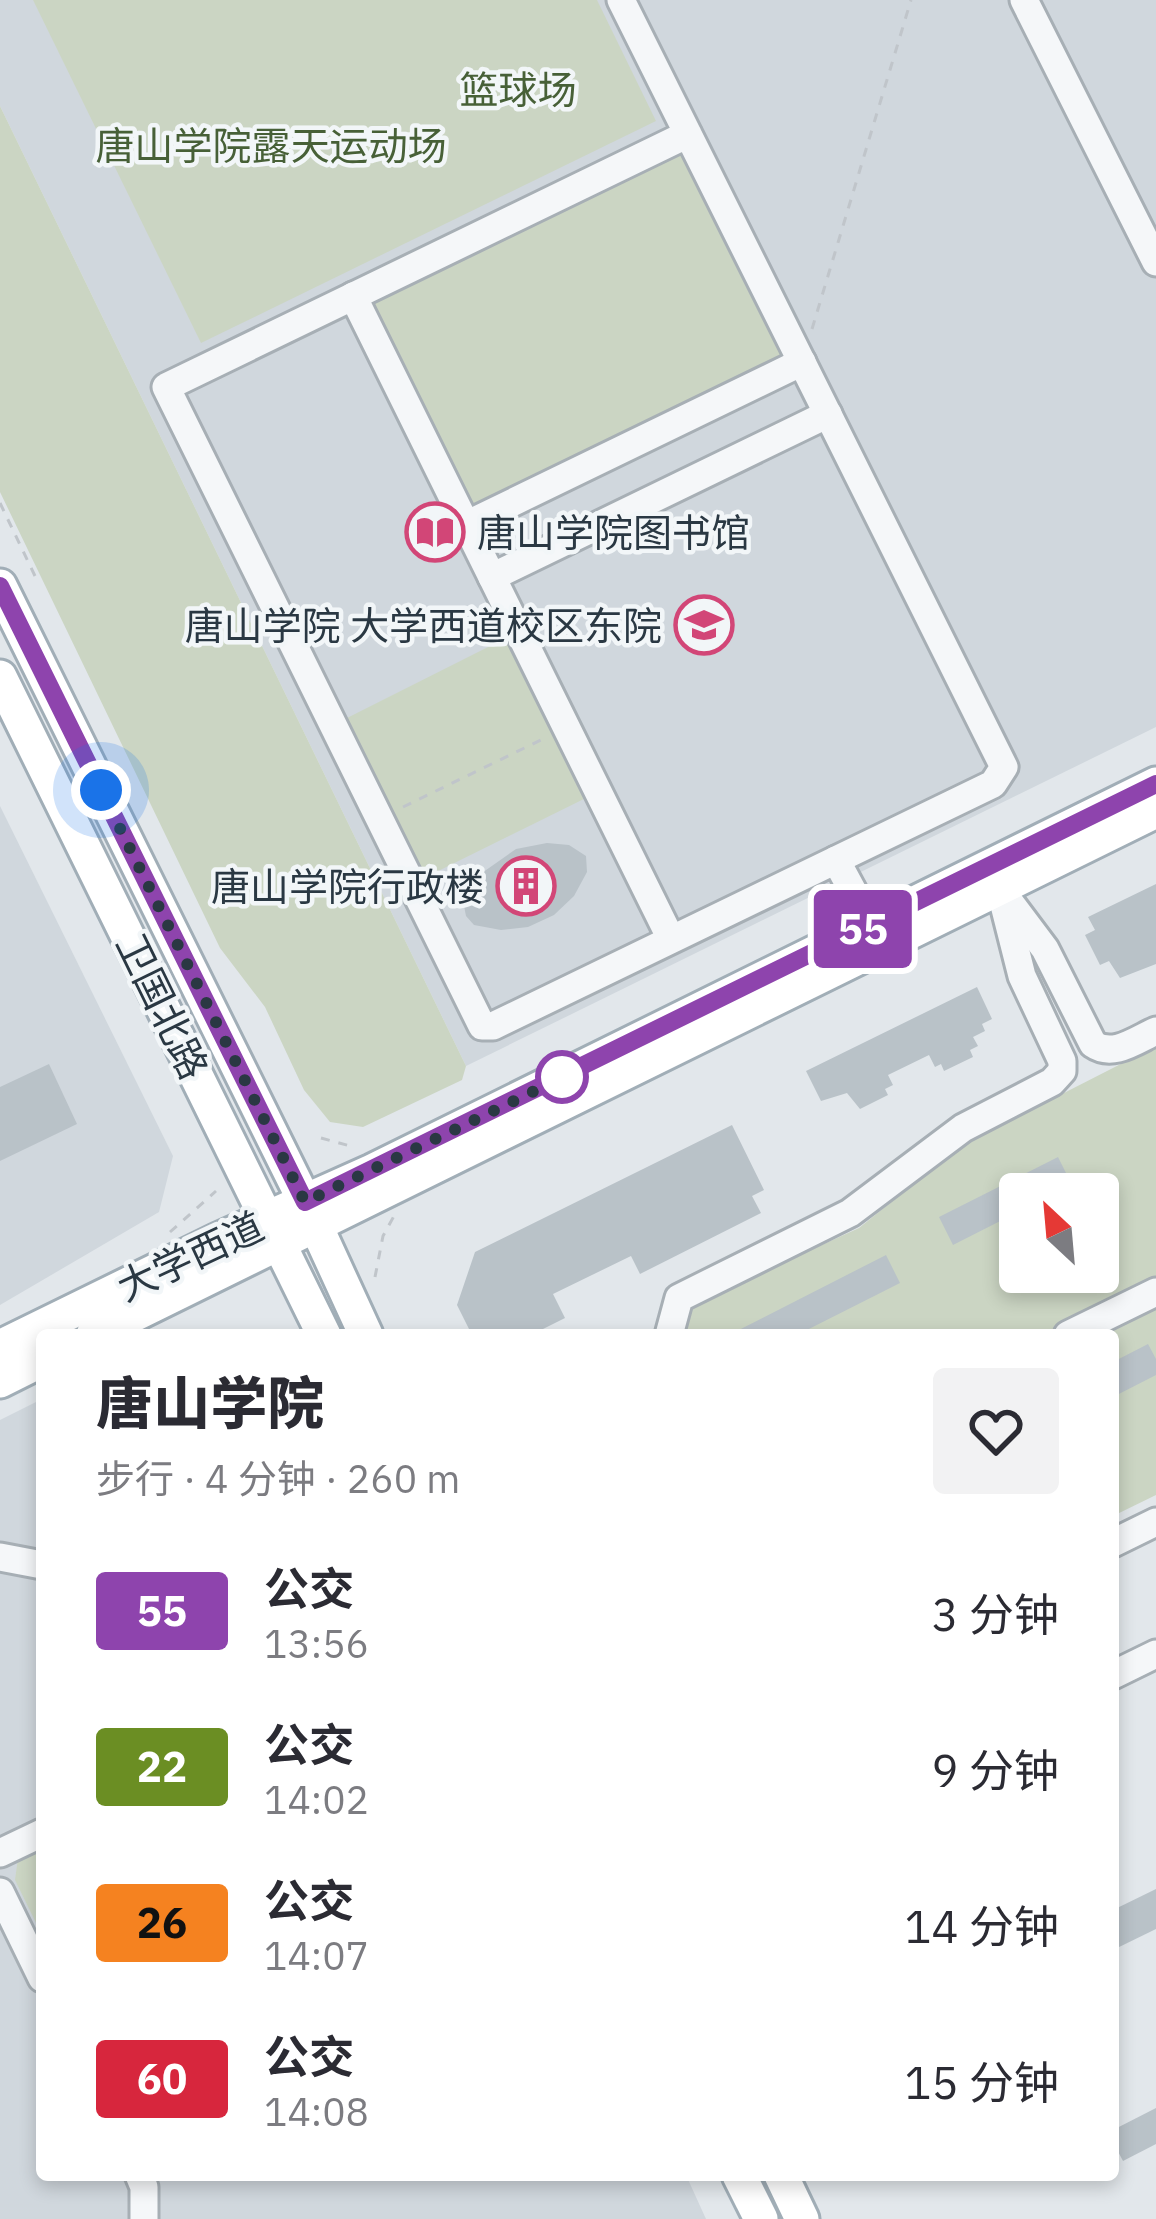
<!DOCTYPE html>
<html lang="zh">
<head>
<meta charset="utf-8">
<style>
	:root { --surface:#fff; --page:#f2f2f3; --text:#2b2b33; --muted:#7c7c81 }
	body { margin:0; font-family:"IBM Plex Sans","Noto Sans SC",sans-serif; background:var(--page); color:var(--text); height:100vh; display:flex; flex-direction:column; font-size:45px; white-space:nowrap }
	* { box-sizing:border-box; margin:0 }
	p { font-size:39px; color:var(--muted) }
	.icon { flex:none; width:66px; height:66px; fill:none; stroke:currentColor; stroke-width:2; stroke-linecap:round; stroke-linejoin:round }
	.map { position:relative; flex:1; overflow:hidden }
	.drawer { position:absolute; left:36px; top:1329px; width:1083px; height:852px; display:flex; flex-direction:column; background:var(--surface); border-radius:12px; box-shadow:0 6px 18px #0003 }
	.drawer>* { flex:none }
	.badge { padding:0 24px; border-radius:9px; font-size:42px; line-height:78px }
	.needle { width:78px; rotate:334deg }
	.fabs { position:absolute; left:999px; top:1173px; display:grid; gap:24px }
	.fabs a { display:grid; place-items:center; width:120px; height:120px; border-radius:12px; background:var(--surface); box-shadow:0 6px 18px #0003; font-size:60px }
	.you { position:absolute; width:60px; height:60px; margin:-30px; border:9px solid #fff; border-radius:50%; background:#1a73e8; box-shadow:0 0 0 18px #1a73e833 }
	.map>.badge { position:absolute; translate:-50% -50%; box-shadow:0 0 0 6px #fff }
	.round { display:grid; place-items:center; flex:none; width:126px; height:126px; border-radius:12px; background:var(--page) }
	.summary { display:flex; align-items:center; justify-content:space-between; height:204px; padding:0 60px }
	h1 { font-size:57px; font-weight:800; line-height:90px }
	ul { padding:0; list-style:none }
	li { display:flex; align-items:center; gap:36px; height:156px; padding:0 60px }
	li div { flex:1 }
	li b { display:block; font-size:45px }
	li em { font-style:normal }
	li .badge { min-width:132px; font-weight:700; text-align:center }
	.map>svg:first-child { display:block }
</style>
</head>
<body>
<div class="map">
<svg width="1156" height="2219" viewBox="0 0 1156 2219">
	<rect width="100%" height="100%" fill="#e2e7eb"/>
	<g fill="#d0d7dd">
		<polygon points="0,0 1156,0 1156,727 466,1066 0,106"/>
		<polygon points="0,806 173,1156 159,1212 0,1305"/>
		<polygon points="42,1399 42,2175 686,2175 706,2219 0,2219 0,1420"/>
	</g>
	<g fill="#cbd5c3" fill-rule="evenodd">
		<polygon points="33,0 597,0 656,121 201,343"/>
		<polygon points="0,106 466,1066 462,1080 363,1127 330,1122 304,1090 265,1007 220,948 0,492"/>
		<polygon points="680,146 786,365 474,516 368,296"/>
		<polygon points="510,636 590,796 422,879 343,720"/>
		<path d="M1156,1046v449l-43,21v-181h-433l8,-29 171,-78 103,-83zM1020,1194h78v78h-78z"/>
		<polygon points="42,1847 42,1935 15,1880 18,1858"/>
	</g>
	<g fill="#b9c2c8">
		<polygon points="547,843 569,845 586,856 587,872 574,896 554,915 528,927 501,930 474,925 466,916 464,906 479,875 516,849"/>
		<polygon points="1156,884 1156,964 1120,978 1109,961 1100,965 1085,935 1095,930 1088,917"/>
		<polygon points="977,987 992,1019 982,1024 985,1031 973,1037 978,1046 970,1050 973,1057 944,1071 941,1064 935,1067 929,1055 888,1075 893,1085 885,1089 888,1095 860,1109 847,1093 821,1101 806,1071"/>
		<polygon points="49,1064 77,1124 0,1161 0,1087"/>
		<polygon points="732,1125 764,1190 752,1196 761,1213 640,1274 631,1256 553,1294 565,1318 531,1335 472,1335 457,1305 475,1252"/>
		<polygon points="1058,1157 1072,1185 1055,1194 1020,1194 1020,1211 953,1245 939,1217"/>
		<polygon points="886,1255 900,1283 797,1335 729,1335"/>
		<polygon points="1148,1344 1156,1359 1156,1375 1113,1397 1113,1362"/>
		<polygon points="1156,1889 1156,1929 1113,1950 1113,1910"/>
		<polygon points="1156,2108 1156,2144 1123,2161 1113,2142 1113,2130"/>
	</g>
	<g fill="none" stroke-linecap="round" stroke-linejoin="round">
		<defs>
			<g id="minor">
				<polyline points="621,0 1004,767 993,784 493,1026 482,1026 166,387 688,134"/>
				<polyline points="1024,0 1156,262"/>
				<polyline points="353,296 671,939"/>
				<polyline points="466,525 802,362"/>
				<polyline points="492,577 828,414"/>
				<polyline points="836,860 871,925"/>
				<path d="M1006,897l39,52 48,95c20,14 43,-4 63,-13"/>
				<polyline points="669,1335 679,1298 850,1213 963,1128 1052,1082 1062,1071 1062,1061 1022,976 1000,889"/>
				<polyline points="1068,1335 1156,1292"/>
				<polyline points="1113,1543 1156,1522"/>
				<polyline points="0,1557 42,1565"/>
				<polyline points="1113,1675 1156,1654"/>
				<polyline points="0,1853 42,1833"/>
				<polyline points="0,1892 42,1978"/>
				<polyline points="139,2175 144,2187 144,2219"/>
			</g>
			<g id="major">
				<polyline points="0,586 305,1202 366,1335"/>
				<polyline points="0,677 324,1335"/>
				<polyline points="93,1335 1156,811"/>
				<polyline points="0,1347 218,1240 372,1171 1156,784"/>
				<polyline points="0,1381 42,1360"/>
				<polyline points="739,2175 761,2219"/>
				<polyline points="781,2175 802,2219"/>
			</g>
		</defs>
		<use href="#minor" stroke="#a7afb5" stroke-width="33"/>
		<use href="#major" stroke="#a1aeb7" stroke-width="39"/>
		<g stroke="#c0c5ca" stroke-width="3" stroke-dasharray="9 9" stroke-linecap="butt">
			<polyline points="812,329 911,0"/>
			<polyline points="0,503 35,576"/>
			<polyline points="403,807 545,738"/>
			<polyline points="321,1138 354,1147"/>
			<polyline points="170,1232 216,1191"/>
			<polyline points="375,1277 383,1236 394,1216"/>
		</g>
		<use href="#minor" stroke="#f5f7f9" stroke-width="27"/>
		<use href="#major" stroke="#fff" stroke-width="33"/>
	</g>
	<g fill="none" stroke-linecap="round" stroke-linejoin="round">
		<defs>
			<polyline id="line" points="0,586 305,1202 1156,784"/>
		</defs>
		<use href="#line" stroke="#fff" stroke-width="27"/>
		<use href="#line" stroke="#8e44ad" stroke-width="18"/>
		<polyline stroke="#2a3843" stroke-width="12" stroke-dasharray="0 21.6" points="101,790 305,1202 580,1069 562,1077"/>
	</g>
	<defs>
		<symbol id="library-ring" viewBox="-11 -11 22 22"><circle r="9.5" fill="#f2f6f8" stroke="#d24677" stroke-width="1.5"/><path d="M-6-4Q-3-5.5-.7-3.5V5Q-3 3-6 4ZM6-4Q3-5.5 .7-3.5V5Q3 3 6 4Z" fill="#d24677"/></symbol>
		<symbol id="university-ring" viewBox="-11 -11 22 22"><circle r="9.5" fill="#f2f6f8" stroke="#d24677" stroke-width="1.5"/><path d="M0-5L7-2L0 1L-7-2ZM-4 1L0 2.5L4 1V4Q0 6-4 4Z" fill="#d24677"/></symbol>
		<symbol id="building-ring" viewBox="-11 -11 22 22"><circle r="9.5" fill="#f2f6f8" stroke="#d24677" stroke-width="1.5"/><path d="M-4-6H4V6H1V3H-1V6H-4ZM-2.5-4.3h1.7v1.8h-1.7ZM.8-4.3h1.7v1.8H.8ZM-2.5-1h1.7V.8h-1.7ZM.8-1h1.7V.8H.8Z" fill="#d24677"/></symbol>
	</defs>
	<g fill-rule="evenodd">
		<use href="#library-ring" x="402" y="499" width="66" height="66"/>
		<use href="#university-ring" x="671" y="592" width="66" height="66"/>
		<use href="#building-ring" x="493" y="853" width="66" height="66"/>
	</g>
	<circle fill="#fff" stroke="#8e44ad" stroke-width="6" cx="562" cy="1077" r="24"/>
	<g text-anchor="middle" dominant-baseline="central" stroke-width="9" stroke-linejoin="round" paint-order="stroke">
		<g font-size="39" fill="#476037" stroke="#f2f6f8">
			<text x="518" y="89">篮球场</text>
			<text x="271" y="145">唐山学院露天运动场</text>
		</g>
		<g font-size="39" fill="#2a3843" stroke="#f2f6f8" text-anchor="end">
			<text x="477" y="532" text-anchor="start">唐山学院图书馆</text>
			<text x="662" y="625">唐山学院 大学西道校区东院</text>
			<text x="484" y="886">唐山学院行政楼</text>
		</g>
		<g font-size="39" fill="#2a3843" stroke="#f2f6f8">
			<text transform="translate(163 1006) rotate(64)">卫国北路</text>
			<text transform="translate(190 1256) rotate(-25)">大学西道</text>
		</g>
	</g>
</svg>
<div class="fabs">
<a><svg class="needle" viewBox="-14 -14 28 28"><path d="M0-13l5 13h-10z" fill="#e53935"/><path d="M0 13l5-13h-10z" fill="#7c7c81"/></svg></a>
</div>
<div class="you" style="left:101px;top:790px"></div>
<b class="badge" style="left:863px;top:929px;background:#8e44ad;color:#fff">55</b>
<section class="drawer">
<div class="summary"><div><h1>唐山学院</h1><p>步行 · 4 分钟 · 260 m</p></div><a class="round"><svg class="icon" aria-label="heart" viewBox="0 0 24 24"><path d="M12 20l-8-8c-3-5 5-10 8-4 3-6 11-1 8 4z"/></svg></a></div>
<ul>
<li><span class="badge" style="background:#8e44ad;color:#fff">55</span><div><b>公交</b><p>13:56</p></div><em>3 分钟</em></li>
<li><span class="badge" style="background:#6b8e23;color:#fff">22</span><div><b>公交</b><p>14:02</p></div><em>9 分钟</em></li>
<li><span class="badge" style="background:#f58220;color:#111">26</span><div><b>公交</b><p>14:07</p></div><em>14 分钟</em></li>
<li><span class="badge" style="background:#d7263d;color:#fff">60</span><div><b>公交</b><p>14:08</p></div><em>15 分钟</em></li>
</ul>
</section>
</div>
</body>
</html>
